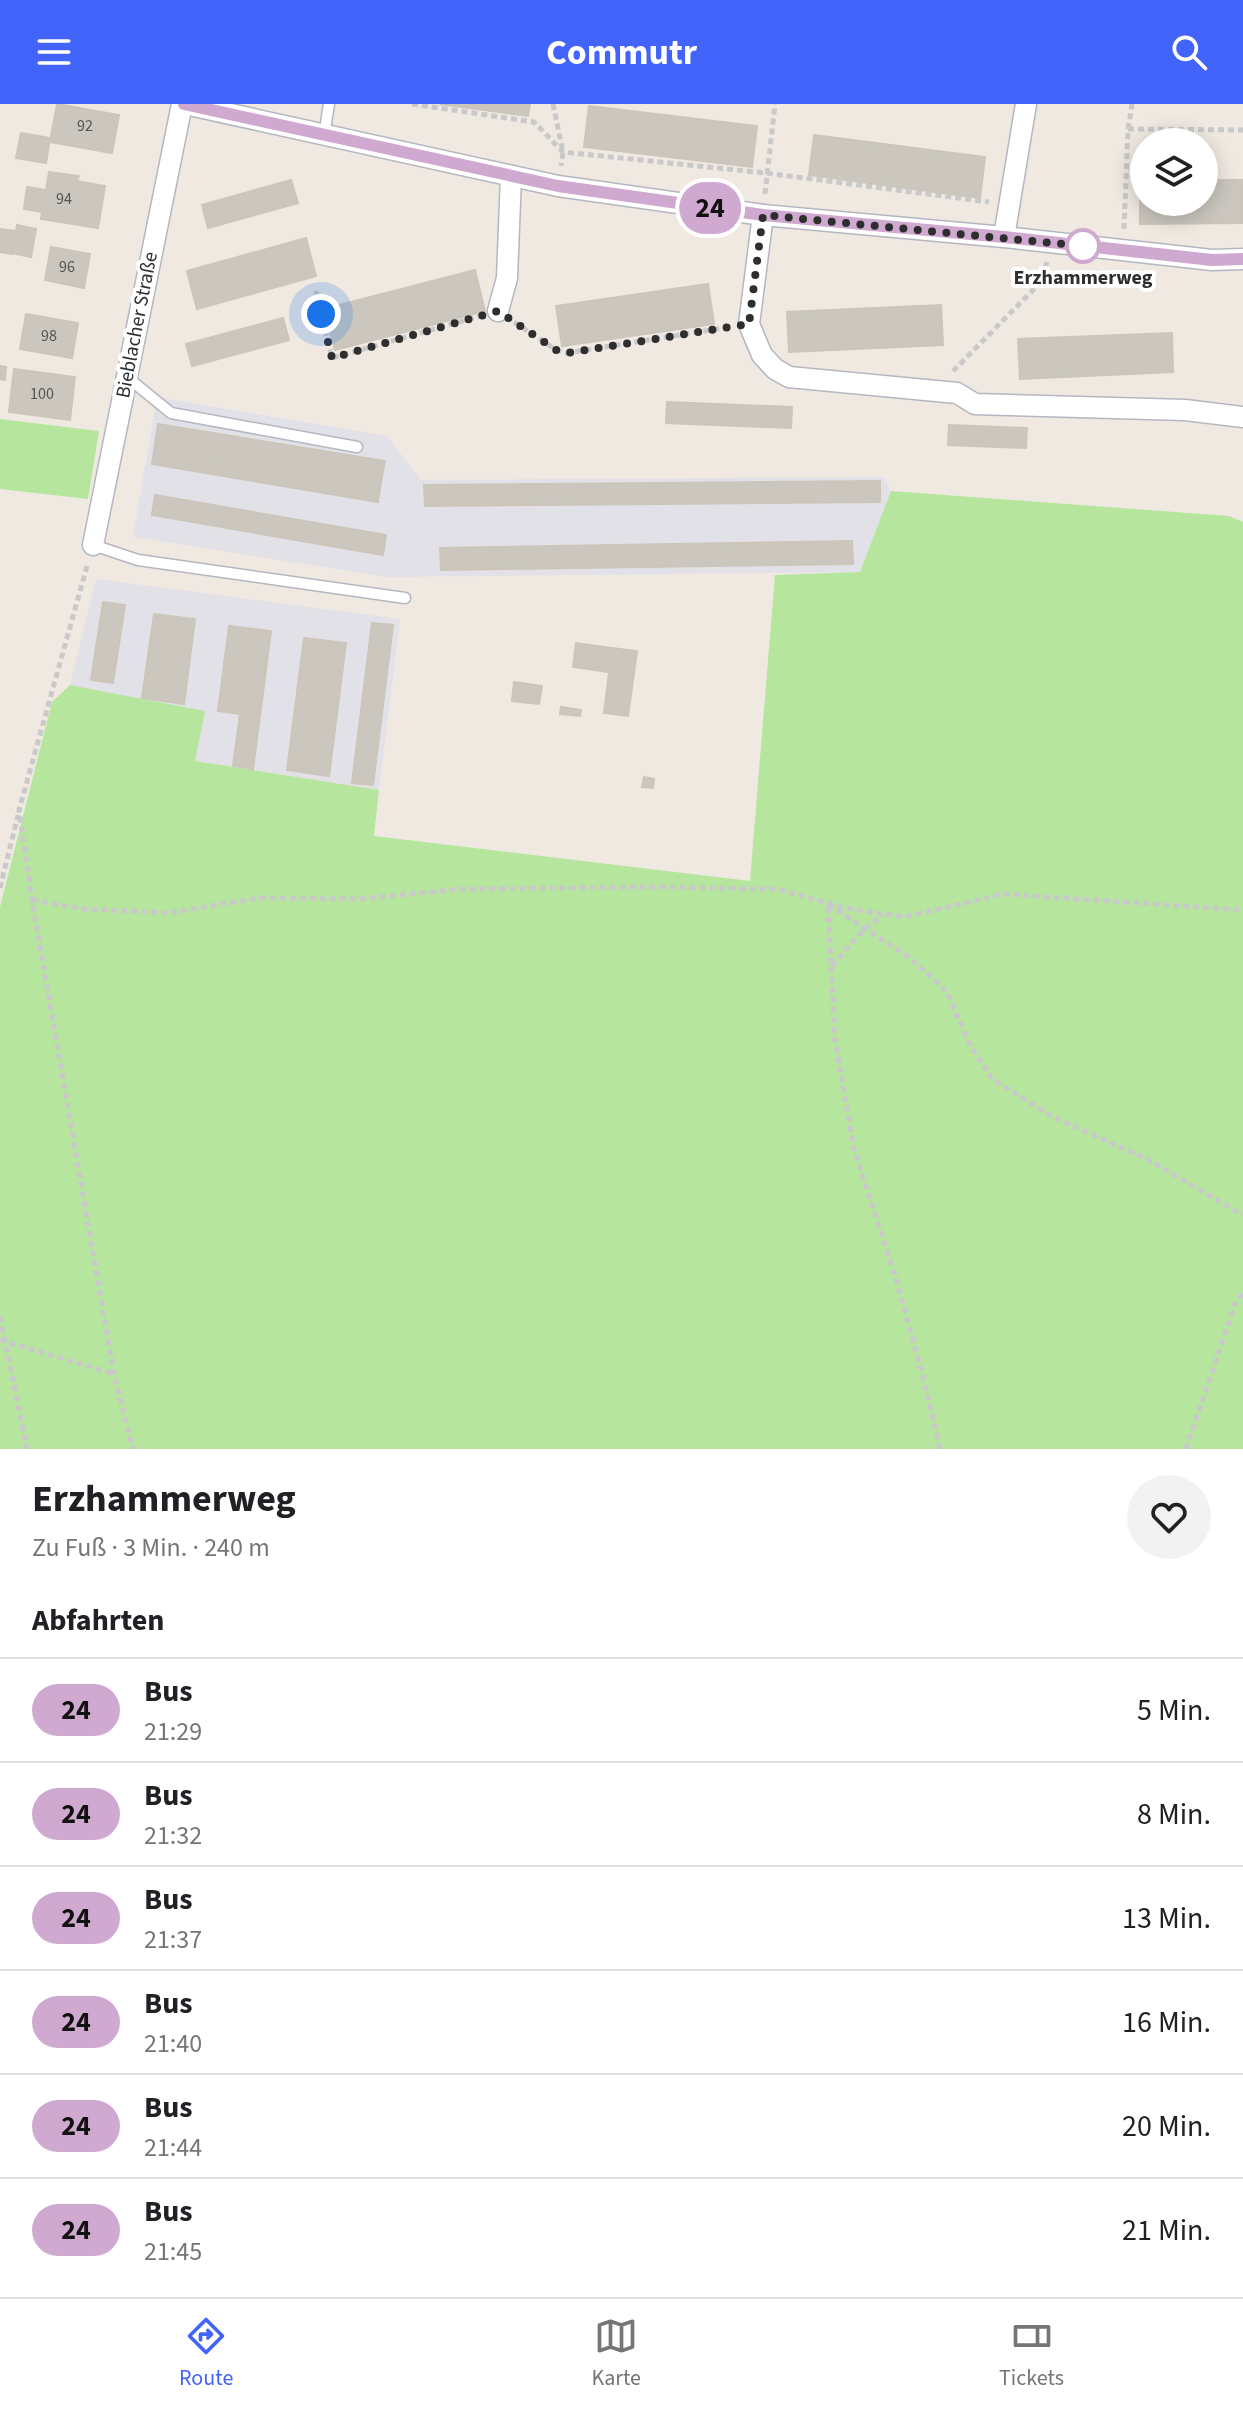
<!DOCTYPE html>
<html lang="de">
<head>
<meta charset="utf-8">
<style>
	:root { --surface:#fff; --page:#f2f2f2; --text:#202124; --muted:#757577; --line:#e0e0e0; --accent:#4264fb }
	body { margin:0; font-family:"Source Sans 3",sans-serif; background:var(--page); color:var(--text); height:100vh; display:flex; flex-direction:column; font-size:30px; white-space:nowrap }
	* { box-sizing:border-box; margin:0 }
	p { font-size:26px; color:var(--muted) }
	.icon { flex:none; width:44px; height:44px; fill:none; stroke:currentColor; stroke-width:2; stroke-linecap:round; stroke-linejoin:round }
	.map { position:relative; height:1345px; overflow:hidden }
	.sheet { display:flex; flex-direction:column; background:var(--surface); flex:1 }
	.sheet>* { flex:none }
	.badge { padding:0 16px; border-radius:26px; font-size:28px; line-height:52px }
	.controls { position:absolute; left:1130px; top:24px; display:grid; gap:16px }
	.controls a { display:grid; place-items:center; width:88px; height:88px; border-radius:50%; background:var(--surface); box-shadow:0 4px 20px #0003; font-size:40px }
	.you { position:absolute; width:40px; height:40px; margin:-20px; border:6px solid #fff; border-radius:50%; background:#1a73e8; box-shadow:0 0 0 12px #1a73e833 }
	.map>.badge { position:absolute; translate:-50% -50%; box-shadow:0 0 0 4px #fff }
	h2 { padding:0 32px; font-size:30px; line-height:72px }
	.round { display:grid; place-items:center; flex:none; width:84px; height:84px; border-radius:42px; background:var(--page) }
	.overview { display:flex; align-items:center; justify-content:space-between; height:136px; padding:0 32px }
	h1 { font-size:38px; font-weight:700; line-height:60px }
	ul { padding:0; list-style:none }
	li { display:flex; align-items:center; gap:24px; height:104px; padding:0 32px; border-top:2px solid var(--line) }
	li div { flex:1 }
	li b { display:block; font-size:30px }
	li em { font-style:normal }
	li .badge { min-width:88px; font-weight:700; text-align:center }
	header { display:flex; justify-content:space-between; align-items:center; height:104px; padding:0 32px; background:var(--accent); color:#fff; font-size:36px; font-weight:700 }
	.tab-bar { display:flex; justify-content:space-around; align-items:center; height:112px; border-top:2px solid var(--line); background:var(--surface); font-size:22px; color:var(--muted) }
	.tab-bar a { display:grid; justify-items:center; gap:4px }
	.tab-bar .active { color:var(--accent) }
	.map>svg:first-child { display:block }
</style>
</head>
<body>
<header><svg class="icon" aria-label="menu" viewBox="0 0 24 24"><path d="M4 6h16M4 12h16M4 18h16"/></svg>Commutr<svg class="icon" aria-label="search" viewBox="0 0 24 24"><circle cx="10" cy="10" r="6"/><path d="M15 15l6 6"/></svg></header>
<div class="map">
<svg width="1243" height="1345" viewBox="0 0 1243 1345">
	<rect width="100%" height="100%" fill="#efe9e1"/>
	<g fill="#e3e1e8">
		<polygon points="157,293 387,332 421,376 884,373 891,387 860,468 387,473 133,433"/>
		<polygon points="96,475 400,515 379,686 195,657 70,581"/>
	</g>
	<g fill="#b6e59e">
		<polygon points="0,315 99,327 88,395 0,385"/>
		<polygon points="891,387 1229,412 1243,418 1243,1345 0,1345 0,803 52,598 70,581 205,607 195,657 379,686 374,732 750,777 775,471 860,468"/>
	</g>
	<g fill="#cbc7bf" stroke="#cbc5ba" stroke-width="2">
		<polygon points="57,0 119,11 112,49 50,38"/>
		<polygon points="439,0 530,0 528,12"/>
		<polygon points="589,2 757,22 752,63 584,43"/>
		<polygon points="21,29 50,34 46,59 16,54"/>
		<polygon points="814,31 985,53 980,94 809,71"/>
		<polygon points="49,68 79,72 77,77 105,82 98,124 41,115 42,108 24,105 27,83 46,86"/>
		<polygon points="291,76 298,99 208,124 202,101"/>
		<polygon points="1204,76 1243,76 1243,119 1140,120 1140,77 1144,77 1144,98 1204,98"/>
		<polygon points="17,121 36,125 31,153 12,149"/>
		<polygon points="0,125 16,127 12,150 0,148"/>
		<polygon points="306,134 311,153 192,186 187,167"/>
		<polygon points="51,143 90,150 84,184 45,176"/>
		<polygon points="311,153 316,172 197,205 192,186"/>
		<polygon points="475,166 485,207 335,246 324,205"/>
		<polygon points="708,180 714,220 562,242 556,202"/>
		<polygon points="941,201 943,241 789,248 787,208"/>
		<polygon points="26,210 78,219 72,254 20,245"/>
		<polygon points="283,214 289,236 192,262 186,240"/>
		<polygon points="1172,229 1173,268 1020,275 1018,235"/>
		<polygon points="0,262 6,263 5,276 0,275"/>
		<polygon points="14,265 75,273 70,316 9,308"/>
		<polygon points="667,298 792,303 791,324 666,319"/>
		<polygon points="158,320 385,357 381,378 155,340"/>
		<polygon points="949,321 1027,324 1026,344 948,341"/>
		<polygon points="155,340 381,378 378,398 152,360"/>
		<polygon points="880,377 880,398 660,400 660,379"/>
		<polygon points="660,379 660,400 425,402 424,381"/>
		<polygon points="155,391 386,431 383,451 152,411"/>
		<polygon points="852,437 853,460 441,466 440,444"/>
		<polygon points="103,498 125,501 113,579 91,576"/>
		<polygon points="154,510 195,515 184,600 142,594"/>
		<polygon points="372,519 393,521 373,681 352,679"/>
		<polygon points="229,522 271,527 253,665 233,662 240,610 218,607"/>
		<polygon points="304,534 346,539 329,672 287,666"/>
		<polygon points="576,539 612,544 609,568 573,563"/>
		<polygon points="612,544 637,547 628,612 604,609"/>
		<polygon points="514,578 542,582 539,600 512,597"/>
		<polygon points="561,603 581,606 580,612 560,610"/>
		<polygon points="644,673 654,675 653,684 642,683"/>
	</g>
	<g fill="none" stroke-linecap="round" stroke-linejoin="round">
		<defs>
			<g id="service">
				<polyline points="324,32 329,0"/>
				<polyline points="127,273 171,309 357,343"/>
				<polyline points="93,441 138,456 405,494"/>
			</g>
			<g id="minor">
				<polyline points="185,0 558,82 763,111 1004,133 1212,156 1243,155"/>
				<polyline points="763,111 749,220 762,251 775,265 789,273 957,289 975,300 1185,306 1243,313"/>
				<polyline points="1004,133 1026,0"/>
				<polyline points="498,207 507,174 511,72"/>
				<polyline points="93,441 182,0"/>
			</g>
		</defs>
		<use href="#service" stroke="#b4b7c1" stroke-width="13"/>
		<use href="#minor" stroke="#b4b7c1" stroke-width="23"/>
		<g stroke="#c9c9c9" stroke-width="5" stroke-dasharray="6 4" stroke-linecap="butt">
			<polyline points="412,0 534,18 563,48 766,69 989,98"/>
			<polyline points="553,0 563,48 561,62"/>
			<polyline points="1128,25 1243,26"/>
			<polyline points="765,90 775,0"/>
			<polyline points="1124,125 1128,25 1132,0"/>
			<polyline points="316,187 332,254 480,212"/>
			<polyline points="514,218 556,246 567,249 729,223"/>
			<polyline points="953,267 1040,179 1047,158"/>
			<polyline points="87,462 19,706 32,796 114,1270 133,1345"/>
			<polyline points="0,784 18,711"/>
			<polyline points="32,796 84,805 168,809 259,794 359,795 461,785 654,783 777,785 845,804 904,813 1003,790 1243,806"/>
			<polyline points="832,862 864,825 883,811"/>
			<polyline points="0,1213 27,1345"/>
			<polyline points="0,1236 114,1270"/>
			<polyline points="940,1345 925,1280 897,1178 854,1045 835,936 828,800 910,854 947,888 969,939 992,975 1053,1013 1147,1055 1243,1111"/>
			<polyline points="1186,1345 1236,1197 1243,1189"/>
		</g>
		<use href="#service" stroke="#fff" stroke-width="10"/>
		<use href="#minor" stroke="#fff" stroke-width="20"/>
	</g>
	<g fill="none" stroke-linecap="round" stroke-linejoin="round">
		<defs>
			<polyline id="line" points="184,0 558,82 763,111 1004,133 1212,156 1243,155"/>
		</defs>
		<use href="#line" stroke="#fff" stroke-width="18"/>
		<use href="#line" stroke="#d0a9d0" stroke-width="12"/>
		<polyline stroke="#2e2e2e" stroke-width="8" stroke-dasharray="0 14.4" points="321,210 332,254 498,207 556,246 567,249 749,220 763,111 1083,142"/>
	</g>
	<circle fill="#fff" stroke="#d0a9d0" stroke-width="4" cx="1083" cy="142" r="16"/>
	<g text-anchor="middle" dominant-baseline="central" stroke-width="8" stroke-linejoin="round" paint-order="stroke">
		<g font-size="16" fill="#555452">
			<text x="85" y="22">92</text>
			<text x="64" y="95">94</text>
			<text x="67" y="163">96</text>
			<text x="49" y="232">98</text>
			<text x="42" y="290">100</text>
		</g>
		<g font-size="20" font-weight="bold" fill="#2e2e2e" stroke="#fff">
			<text x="1083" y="174">Erzhammerweg</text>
		</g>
		<g font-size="20" fill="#2e2e2e" stroke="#fff">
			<text transform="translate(137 221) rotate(-79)">Bieblacher Straße</text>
		</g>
	</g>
</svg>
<div class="controls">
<a><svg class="icon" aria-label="layers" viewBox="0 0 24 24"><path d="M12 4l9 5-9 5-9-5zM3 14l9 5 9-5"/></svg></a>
</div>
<div class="you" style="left:321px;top:210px"></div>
<b class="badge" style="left:710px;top:104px;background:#d0a9d0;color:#111">24</b>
</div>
<section class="sheet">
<div class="overview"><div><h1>Erzhammerweg</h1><p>Zu Fuß · 3 Min. · 240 m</p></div><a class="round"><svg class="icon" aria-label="heart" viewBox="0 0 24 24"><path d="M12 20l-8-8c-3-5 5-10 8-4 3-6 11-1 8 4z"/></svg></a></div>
<h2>Abfahrten</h2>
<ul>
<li><span class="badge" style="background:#d0a9d0;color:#111">24</span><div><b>Bus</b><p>21:29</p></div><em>5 Min.</em></li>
<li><span class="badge" style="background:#d0a9d0;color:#111">24</span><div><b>Bus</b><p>21:32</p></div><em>8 Min.</em></li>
<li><span class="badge" style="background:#d0a9d0;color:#111">24</span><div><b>Bus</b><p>21:37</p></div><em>13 Min.</em></li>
<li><span class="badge" style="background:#d0a9d0;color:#111">24</span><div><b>Bus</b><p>21:40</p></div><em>16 Min.</em></li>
<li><span class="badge" style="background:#d0a9d0;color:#111">24</span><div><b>Bus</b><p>21:44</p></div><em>20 Min.</em></li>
<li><span class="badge" style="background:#d0a9d0;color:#111">24</span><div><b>Bus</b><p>21:45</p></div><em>21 Min.</em></li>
</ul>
</section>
<nav class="tab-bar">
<a class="active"><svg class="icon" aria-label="directions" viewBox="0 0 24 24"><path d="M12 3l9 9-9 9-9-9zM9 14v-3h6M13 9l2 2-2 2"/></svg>Route</a>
<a><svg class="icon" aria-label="map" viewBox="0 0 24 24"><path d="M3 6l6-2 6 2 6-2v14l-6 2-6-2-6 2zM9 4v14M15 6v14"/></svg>Karte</a>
<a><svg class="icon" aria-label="tickets" viewBox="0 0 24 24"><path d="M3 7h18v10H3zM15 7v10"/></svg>Tickets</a>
</nav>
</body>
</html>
